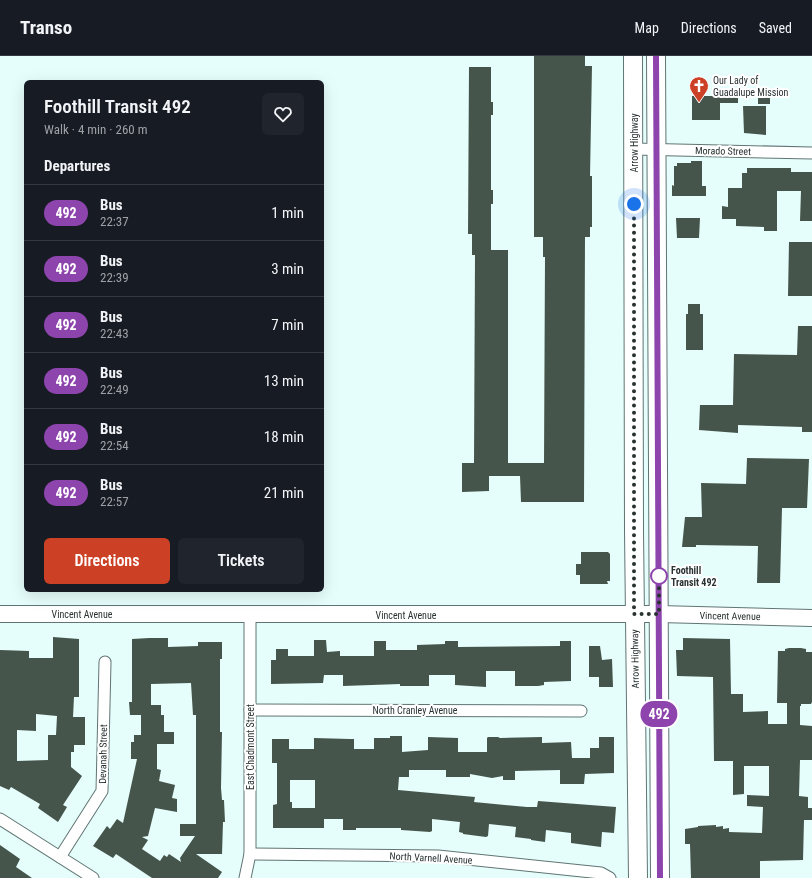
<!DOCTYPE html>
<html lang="en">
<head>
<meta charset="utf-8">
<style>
	:root { --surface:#171b24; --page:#20242c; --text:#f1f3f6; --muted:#9ea1a6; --line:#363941; --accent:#cc4125 }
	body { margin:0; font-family:"Roboto Condensed",sans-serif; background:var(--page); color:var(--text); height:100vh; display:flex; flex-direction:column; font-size:15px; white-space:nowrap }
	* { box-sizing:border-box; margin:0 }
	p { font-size:13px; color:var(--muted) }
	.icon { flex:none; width:22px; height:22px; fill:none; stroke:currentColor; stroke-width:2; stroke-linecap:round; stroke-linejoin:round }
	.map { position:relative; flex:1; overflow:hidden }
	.side { position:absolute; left:24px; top:24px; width:300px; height:512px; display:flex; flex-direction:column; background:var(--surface); border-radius:6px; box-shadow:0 4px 16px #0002 }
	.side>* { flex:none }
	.badge { padding:0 8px; border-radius:13px; font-size:14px; line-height:26px }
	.you { position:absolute; width:20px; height:20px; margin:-10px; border:3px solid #fff; border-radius:50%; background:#1a73e8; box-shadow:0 0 0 6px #1a73e833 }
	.map>.badge { position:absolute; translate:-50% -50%; box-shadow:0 0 0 2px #fff }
	h2 { padding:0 20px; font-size:15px; line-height:36px }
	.round { display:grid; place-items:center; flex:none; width:42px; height:42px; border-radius:6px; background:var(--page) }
	.summary { display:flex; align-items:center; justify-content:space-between; height:68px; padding:0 20px }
	h1 { font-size:19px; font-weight:600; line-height:30px }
	.cta { display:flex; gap:8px; margin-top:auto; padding:8px 20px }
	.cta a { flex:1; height:46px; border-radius:6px; background:var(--accent); color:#fff; font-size:16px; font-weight:600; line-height:46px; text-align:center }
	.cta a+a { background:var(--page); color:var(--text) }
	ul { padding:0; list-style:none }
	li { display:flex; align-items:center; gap:12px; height:56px; padding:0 20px; border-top:1px solid var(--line) }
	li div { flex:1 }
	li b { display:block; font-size:15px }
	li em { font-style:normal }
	li .badge { min-width:44px; font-weight:700; text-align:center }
	header { display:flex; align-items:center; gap:24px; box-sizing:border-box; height:56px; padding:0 20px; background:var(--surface); border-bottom:1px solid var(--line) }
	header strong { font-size:19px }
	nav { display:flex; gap:22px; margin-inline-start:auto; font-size:14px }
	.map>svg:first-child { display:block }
</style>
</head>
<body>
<header>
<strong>Transo</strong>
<nav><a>Map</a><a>Directions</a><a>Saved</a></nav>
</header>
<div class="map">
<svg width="812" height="822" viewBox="0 0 812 822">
	<rect width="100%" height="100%" fill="#e5fdfb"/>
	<g fill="#46554c" fill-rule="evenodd">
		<polygon points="534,0 585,0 585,10 592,10 590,120 592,120 592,171 590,171 590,181 585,181 584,446 521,446 520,420 489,420 489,435 462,436 462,407 474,407 475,199 472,199 472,178 468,178 469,11 491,11 491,46 493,46 493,59 491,59 491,134 493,134 493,148 491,148 491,194 508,194 508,407 544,407 545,201 543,201 543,181 534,181"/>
		<polygon points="720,36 738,36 738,47 720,47 720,64 692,64 692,40 720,40"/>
		<rect x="758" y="36" width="12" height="12"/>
		<polygon points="743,50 766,50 766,79 744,77"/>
		<polygon points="691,105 702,105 702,130 706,130 706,140 672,140 672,129 674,130 674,110 677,110 677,107 691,107"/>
		<polygon points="747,112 791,112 791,116 812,116 812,165 800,165 801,135 777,135 777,175 764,175 764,171 736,170 736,163 722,163 722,150 728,151 728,132 742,132 742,117 747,117"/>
		<polygon points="676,162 700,162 699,182 677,182"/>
		<polygon points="789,186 812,186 812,240 788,240"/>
		<polygon points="688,248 700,248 700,258 703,258 703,294 686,294 686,258 688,258"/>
		<polygon points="798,270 812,270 812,376 802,376 802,371 738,369 738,377 699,374 700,349 733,349 734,298 797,299"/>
		<polygon points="747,402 809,403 807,452 782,452 780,527 757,527 758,490 696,489 696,491 682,491 685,461 702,461 701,427 746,428"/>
		<polygon points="581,496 608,496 610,498 610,525 607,525 608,528 580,528 580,519 576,519 576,508 581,508"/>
		<path d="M53,581l26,2v58h-5l-1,20h12v28h-11v7h-3v15l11,9 -19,29 4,2 -9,15 -20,-14 2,-4 -12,-7 -17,-10 -2,3 -9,-4v-136l29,1v7h24zM36,658l21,2 -1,19h-8v25l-31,1v-31l19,1z"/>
		<path d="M149,582h19v9l30,-1v-4h24v17h-2v73h2l-1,56 1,12h2l1,22h-2l-1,32h-26l26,18 -4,6h-66l-36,-24 -3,4 -20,-12 14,-20 3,3 7,-10 6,4 14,-64h-6v-17h3v-7h7v-20h-11l-1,-13h3v-63zM191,627l2,32h3v109h-16v12h15l-15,22 1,4 -12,-8 -2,3 -3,-2 -4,6 -18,-12 6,-9 -6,-3 6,-1 7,-28 22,4v-13l-5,-1 3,-13 -16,-4 2,-11 -4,-1v-25h17v-12h-10v-17h-3v-10h-10v-21z"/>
		<polygon points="683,582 730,583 731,638 743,638 743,656 768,655 768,668 787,668 787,647 777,647 778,595 785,595 785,593 789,592 801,592 806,593 806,596 812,596 812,646 811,648 801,648 801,650 800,650 800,669 812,670 812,704 800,704 799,740 808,741 808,752 812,752 812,764 804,764 803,804 760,805 760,822 691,822 690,788 685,788 685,773 698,771 698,770 716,769 716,771 723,770 723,773 729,772 729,776 762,777 763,751 747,750 747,739 769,740 769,710 744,710 744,738 733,739 733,705 714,705 713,621 677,620 676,594 683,594"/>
		<polygon points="314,584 326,584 327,596 340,595 340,600 374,600 374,585 386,585 386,594 417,594 417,589 445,588 445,585 458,585 458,591 560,590 560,585 571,585 571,625 544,626 544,629 538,630 515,630 515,615 486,615 486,631 455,629 455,619 429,619 429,630 400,630 400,628 343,630 343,619 324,619 323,627 271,628 271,604 276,604 276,593 288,593 288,600 314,600"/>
		<polygon points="589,590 600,590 602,604 612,603 613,631 599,631 599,621 589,621"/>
		<path d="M390,680h12v16l26,-2v-13l30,1v14h29v-14l1,-1h10l2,1 42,-1v6l29,-1 1,16h18v-10h9v-11h15v36l-29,1 -1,10h-24v-14l-45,1v9h-12v-4l-11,2 -22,-4v3h-24v-7h-37v7h-10l-1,13 77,7 -1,5 53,5h10l1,-6 78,6 -2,26 -12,-1 -1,15 -30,-4v-10l-25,-3 -1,12 -14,-2v-1l-16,-2 1,-10 -27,-3 -1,12 -2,1 -23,-3v-1l-4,-1 1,-10 -28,-3v12l-2,1 -29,-2v-2h-45v2h-13v-11h-19v9h-51v-23l4,-1v-41h-5v-24h17v10h25v-11l36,1h4v10h20v-11h16zM290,724h25v28h-23v-6h-2z"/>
		<polygon points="0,789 20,803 16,811 32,822 0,822"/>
	</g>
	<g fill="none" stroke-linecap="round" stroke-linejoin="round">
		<defs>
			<g id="street">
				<polyline points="634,93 812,97"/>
				<polyline points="250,654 581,655"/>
				<polyline points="0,763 93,822"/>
				<polyline points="250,798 438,800 601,817 610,822"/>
				<polyline points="60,801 102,735 105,606"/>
				<polyline points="245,822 250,798 250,559"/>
			</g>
			<polyline id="secondary" points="0,558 659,558 812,562"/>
			<g id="primary">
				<polyline points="633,0 634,475 638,822"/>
				<polyline points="656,0 660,822"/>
			</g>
		</defs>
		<use href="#street" stroke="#607573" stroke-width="13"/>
		<use href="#secondary" stroke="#607573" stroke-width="18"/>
		<use href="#primary" stroke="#607573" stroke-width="20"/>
		<use href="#street" stroke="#fff" stroke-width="11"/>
		<use href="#secondary" stroke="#fff" stroke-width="16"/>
		<use href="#primary" stroke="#fff" stroke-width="18"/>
	</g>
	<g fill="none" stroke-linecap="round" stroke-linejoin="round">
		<defs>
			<polyline id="line" points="656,0 660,822"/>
		</defs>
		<use href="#line" stroke="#fff" stroke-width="9"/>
		<use href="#line" stroke="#8e44ad" stroke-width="6"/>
		<polyline stroke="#293231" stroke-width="4" stroke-dasharray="0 7.2" points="634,148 634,558 659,558 659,515 659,520"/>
	</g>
	<defs>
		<symbol id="church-pin" viewBox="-11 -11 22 30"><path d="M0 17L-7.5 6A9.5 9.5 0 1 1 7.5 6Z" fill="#cc4125" stroke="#fff"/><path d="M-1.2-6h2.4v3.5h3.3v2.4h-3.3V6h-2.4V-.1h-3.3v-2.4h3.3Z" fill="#fff"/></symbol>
	</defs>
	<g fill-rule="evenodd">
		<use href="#church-pin" x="688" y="19" width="22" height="30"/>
	</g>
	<circle fill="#fff" stroke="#8e44ad" stroke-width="2" cx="659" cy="520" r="8"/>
	<g text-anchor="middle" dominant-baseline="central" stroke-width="4" stroke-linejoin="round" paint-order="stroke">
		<g font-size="10" fill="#293231" stroke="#fff" text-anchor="start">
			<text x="713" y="24">Our Lady of<tspan x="713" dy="12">Guadalupe Mission</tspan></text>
		</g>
		<g font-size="10" fill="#293231" stroke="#fff">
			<text transform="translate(634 87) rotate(-90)">Arrow Highway</text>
			<text transform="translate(723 95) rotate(1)">Morado Street</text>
			<text x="82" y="558">Vincent Avenue</text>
			<text x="406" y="559">Vincent Avenue</text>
			<text transform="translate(730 560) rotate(1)">Vincent Avenue</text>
			<text transform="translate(635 603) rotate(-91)">Arrow Highway</text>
			<text x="415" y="654">North Cranley Avenue</text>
			<text transform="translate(250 691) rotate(-90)">East Chadmont Street</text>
			<text transform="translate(103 698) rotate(-89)">Devanah Street</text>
			<text transform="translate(431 802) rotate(3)">North Varnell Avenue</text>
		</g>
		<g font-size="10" font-weight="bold" fill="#293231" stroke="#fff" text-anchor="start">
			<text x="671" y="514">Foothill<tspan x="671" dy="12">Transit 492</tspan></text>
		</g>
	</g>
</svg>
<div class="you" style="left:634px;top:148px"></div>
<b class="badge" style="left:659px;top:658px;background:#8e44ad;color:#fff">492</b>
<section class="side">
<div class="summary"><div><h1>Foothill Transit 492</h1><p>Walk · 4 min · 260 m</p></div><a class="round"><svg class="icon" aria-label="heart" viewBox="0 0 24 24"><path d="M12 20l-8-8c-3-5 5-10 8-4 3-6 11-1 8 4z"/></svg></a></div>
<h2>Departures</h2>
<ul>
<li><span class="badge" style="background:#8e44ad;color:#fff">492</span><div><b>Bus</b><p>22:37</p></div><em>1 min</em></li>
<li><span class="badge" style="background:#8e44ad;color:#fff">492</span><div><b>Bus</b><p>22:39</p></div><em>3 min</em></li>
<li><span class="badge" style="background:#8e44ad;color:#fff">492</span><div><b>Bus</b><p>22:43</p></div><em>7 min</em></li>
<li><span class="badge" style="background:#8e44ad;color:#fff">492</span><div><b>Bus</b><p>22:49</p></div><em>13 min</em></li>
<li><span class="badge" style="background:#8e44ad;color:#fff">492</span><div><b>Bus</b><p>22:54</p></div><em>18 min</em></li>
<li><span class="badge" style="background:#8e44ad;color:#fff">492</span><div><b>Bus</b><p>22:57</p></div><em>21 min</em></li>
</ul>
<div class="cta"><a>Directions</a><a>Tickets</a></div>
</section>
</div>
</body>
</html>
